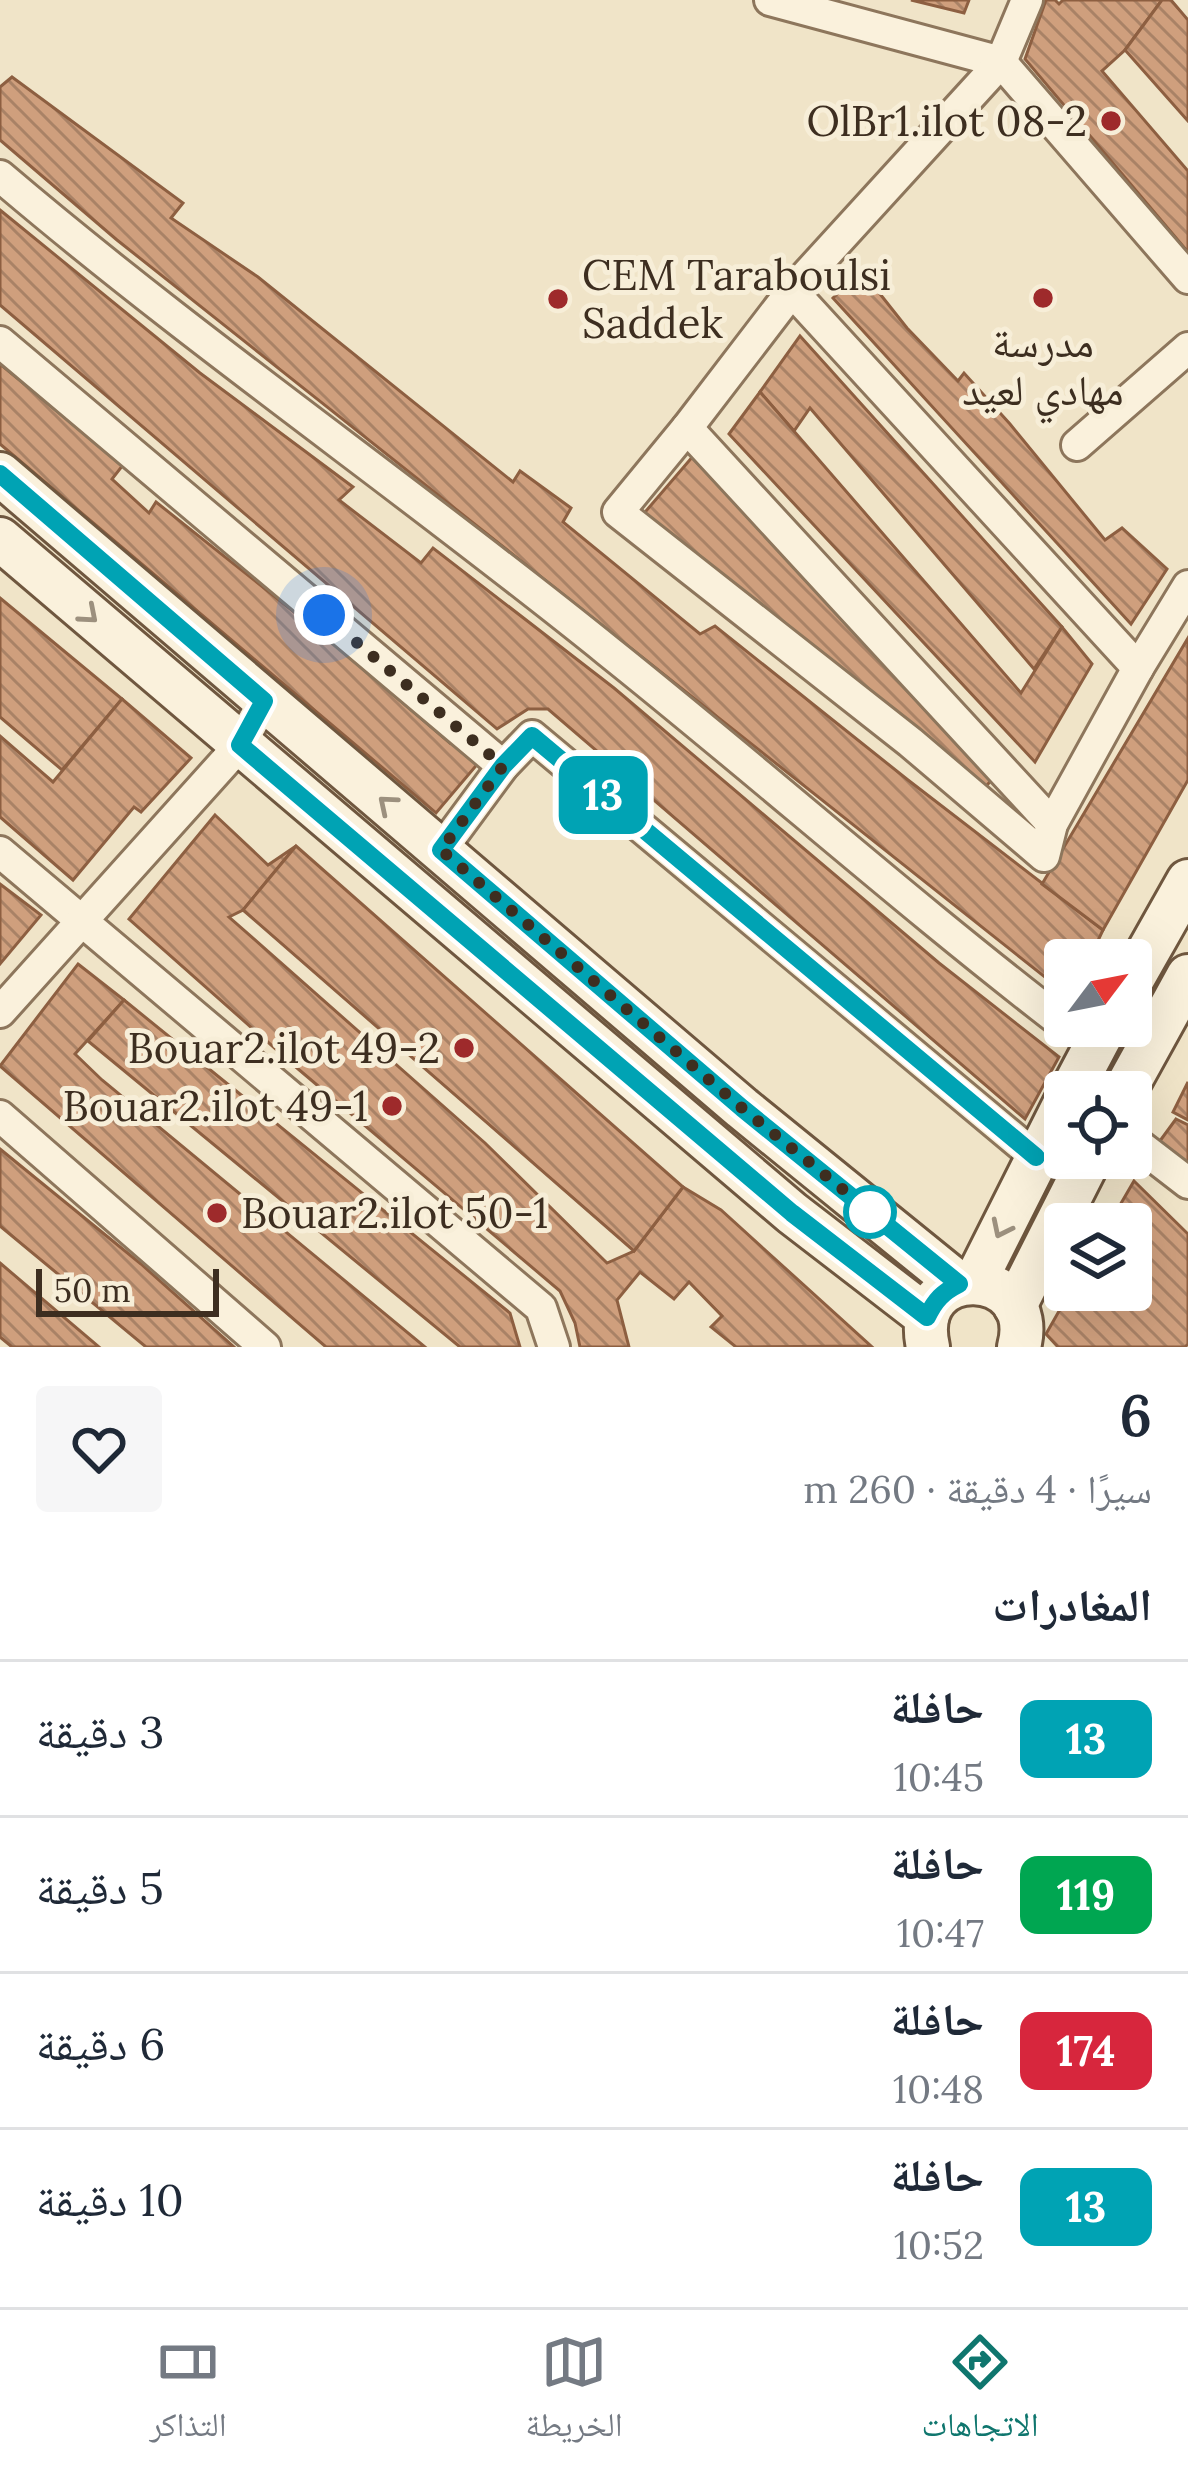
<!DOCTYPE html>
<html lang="ar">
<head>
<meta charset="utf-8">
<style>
	:root { --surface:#fff; --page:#f6f6f7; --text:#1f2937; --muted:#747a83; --line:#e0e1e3; --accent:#0f766e }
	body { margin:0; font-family:Lora,"Noto Naskh Arabic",serif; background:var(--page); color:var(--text); direction:rtl; height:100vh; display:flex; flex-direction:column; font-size:45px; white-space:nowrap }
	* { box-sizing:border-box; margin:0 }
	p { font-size:39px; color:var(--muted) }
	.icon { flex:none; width:66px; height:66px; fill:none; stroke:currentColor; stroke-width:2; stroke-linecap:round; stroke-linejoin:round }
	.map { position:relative; height:1347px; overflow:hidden; direction:ltr }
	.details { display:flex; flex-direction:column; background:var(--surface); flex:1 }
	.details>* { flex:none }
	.badge { padding:0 24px; border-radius:18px; font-size:42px; line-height:78px }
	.needle { width:78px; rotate:58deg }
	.fabs { position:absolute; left:1044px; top:939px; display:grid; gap:24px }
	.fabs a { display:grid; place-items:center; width:108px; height:108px; border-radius:12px; background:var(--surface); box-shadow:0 12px 48px #0002; font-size:60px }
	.scale { position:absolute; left:36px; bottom:30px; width:183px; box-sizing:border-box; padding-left:12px; border:6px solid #3d2e20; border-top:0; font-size:33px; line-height:42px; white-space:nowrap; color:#3d2e20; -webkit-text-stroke:9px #f7eed8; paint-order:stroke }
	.you { position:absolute; width:60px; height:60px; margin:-30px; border:9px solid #fff; border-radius:50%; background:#1a73e8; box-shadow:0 0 0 18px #1a73e833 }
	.map>.badge { position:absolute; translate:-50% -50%; box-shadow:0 0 0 6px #fff }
	h2 { padding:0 36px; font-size:45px; line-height:108px }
	.round { display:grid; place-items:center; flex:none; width:126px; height:126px; border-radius:12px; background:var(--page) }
	.headline { display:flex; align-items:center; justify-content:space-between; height:204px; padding:0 36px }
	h1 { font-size:57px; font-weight:600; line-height:90px }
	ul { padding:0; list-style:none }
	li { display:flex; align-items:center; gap:36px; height:156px; padding:0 36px; border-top:3px solid var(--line) }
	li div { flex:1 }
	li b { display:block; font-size:45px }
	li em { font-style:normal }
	li .badge { min-width:132px; font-weight:700; text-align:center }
	.menu { display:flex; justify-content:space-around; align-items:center; height:168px; border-top:3px solid var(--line); background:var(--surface); font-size:33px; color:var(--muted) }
	.menu a { display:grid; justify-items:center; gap:6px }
	.menu .current { color:var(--accent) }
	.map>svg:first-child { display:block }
</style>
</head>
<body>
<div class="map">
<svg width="1188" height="1347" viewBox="0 0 1188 1347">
	<defs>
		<pattern id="building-back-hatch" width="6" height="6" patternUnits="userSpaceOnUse" patternTransform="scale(3)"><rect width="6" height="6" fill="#cf9f7d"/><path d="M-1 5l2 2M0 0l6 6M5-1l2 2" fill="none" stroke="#a98266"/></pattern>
	</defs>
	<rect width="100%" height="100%" fill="#f0e4c8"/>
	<g fill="url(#building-back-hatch)" stroke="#8d5f41" stroke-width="3">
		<polygon points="911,0 969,0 964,13"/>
		<polygon points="1046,0 1055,0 1059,4 1063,0 1162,0 1125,50 1102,71 1188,171 1188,252 1025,59"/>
		<polygon points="1162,0 1171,0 1188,20 1188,121 1125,50"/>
		<polygon points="12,77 183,203 171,218 258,277 513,482 520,471 571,508 563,522 700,634 715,626 908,780 1103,930 1089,960 1065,960 1065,993 117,240 0,140 0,87"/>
		<polygon points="0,210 200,373 353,487 339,500 421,563 433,548 614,688 939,963 1059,1057 1025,1119 548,709 528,709 497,729 0,305"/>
		<polygon points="861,270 907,328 958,381 964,373 1010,424 1105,540 1122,528 1167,569 1131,624 833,298"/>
		<polygon points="800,336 1062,627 1034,669 810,408 794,431 760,392"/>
		<polygon points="0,364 123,465 112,479 149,513 156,502 338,647 450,743 454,738 480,761 436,813 0,444"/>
		<polygon points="760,392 1021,693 1062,627 1092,664 1035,762 729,434"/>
		<polygon points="700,448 995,776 974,800 634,525"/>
		<polygon points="0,598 122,699 62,770 0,717"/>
		<polygon points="1188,638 1188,780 1103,930 1042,884"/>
		<polygon points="122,699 191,758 141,812 134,807 73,880 0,817 0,736 53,782"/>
		<polygon points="215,815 268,865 296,846 243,910 229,917 485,1143 607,1263 634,1251 683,1187 721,1210 871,1346 736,1347 711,1327 722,1316 689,1282 674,1299 640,1272 617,1300 629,1347 580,1347 575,1323 560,1291 297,1068 129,919"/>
		<polygon points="296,846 683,1187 634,1251 243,910"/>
		<polygon points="0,884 41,915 0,964"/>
		<polygon points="78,964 124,1000 75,1054 102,1080 425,1347 326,1347 0,1066"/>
		<polygon points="124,1000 510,1313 520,1347 460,1347 88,1041"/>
		<polygon points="1188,1082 1188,1120 1173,1112"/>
		<polygon points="1176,1119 1188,1125 1188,1175 1154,1149"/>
		<polygon points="0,1149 141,1264 234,1347 146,1347 0,1226"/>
		<polygon points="1134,1181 1188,1234 1188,1344 1185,1347 1058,1347 1046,1334 1071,1290 1131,1290 1131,1224 1109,1224"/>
		<polygon points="0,1263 99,1347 12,1347 0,1337"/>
	</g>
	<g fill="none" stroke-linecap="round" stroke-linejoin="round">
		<defs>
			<g id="minor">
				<polyline points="770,0 1001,62 1188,278"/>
				<polyline points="1027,0 1001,62 792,291 687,428 618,512 910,742 1044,856 1052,824 1138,668 1188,586"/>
				<path d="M0,176c196,167 408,313 608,475 154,123 301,254 457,374"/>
				<polyline points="792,291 1138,668"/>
				<polyline points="0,342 503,766"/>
				<polyline points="687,428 1052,824"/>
				<polyline points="1077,445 1188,348"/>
				<polyline points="441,850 503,766 532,736 1036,1157"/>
				<polyline points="0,852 541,1308 554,1347"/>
				<polyline points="0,1012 240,745 264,701"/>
				<polyline points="0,1116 265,1347"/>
				<polyline points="1131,1139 1188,1183"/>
			</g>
			<g id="secondary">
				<polyline points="0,474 742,1108 959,1284"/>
				<polyline points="0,539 792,1213 927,1317"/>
				<polyline points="1131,982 1188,881"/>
				<polyline points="1071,1092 1106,1026"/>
				<polyline points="1124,1092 1188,976"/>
				<polyline points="975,1282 1065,1103"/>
				<polyline points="1015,1306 1090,1158"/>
				<path d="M928,1347c-20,-88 113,-82 91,0"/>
			</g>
		</defs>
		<use href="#minor" stroke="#8d765c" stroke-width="36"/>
		<use href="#secondary" stroke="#6f573f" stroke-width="48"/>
		<use href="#minor" stroke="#faf1dc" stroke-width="30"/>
		<use href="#secondary" stroke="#faf1dc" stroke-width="42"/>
	</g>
	<defs><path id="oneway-chevron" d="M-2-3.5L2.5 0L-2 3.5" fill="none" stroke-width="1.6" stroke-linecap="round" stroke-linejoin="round" transform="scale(3)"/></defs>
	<g stroke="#9c907e">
		<use href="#oneway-chevron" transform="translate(89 615) rotate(41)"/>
		<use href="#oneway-chevron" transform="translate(387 804) rotate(-140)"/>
		<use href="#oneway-chevron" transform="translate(1001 1229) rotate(116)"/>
	</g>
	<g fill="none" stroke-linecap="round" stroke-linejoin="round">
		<defs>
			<path id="line" d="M0,474l264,227 -24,44 552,468 135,104c8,-17 16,-25 32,-33l-217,-176 -301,-258 62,-84 29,-30 504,421"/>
		</defs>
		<use href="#line" stroke="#fff" stroke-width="27"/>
		<use href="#line" stroke="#00a3b4" stroke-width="18"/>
		<polyline stroke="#3d2e20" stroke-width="12" stroke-dasharray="0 21.6" points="324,615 503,766 441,850 742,1108 887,1225 870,1212"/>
	</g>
	<g fill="#9e2a2b" stroke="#f7eed8" stroke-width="4.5">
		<circle cx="1111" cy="121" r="12"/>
		<circle cx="1043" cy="298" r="12"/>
		<circle cx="558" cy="299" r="12"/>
		<circle cx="464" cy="1048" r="12"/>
		<circle cx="392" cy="1106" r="12"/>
		<circle cx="217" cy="1213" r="12"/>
	</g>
	<circle fill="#fff" stroke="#00a3b4" stroke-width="6" cx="870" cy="1212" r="24"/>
	<g text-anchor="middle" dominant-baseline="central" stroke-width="10" stroke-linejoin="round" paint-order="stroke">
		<g font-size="42" fill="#3d2e20" stroke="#f7eed8" text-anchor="end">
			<text x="1087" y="121">OlBr1.ilot 08-2</text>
			<text x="582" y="275" text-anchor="start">CEM Taraboulsi<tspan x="582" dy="48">Saddek</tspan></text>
			<text x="1043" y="342" text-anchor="middle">مدرسة<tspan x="1043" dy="48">مهادي لعيد</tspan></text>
			<text x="440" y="1048">Bouar2.ilot 49-2</text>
			<text x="368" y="1106">Bouar2.ilot 49-1</text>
			<text x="241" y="1213" text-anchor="start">Bouar2.ilot 50-1</text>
		</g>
	</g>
</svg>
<div class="fabs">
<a><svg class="needle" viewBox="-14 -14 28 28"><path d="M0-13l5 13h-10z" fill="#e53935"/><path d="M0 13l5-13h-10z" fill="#747a83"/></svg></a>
<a><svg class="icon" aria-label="locate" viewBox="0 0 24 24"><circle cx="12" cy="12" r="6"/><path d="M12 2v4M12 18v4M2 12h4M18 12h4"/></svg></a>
<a><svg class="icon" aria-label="layers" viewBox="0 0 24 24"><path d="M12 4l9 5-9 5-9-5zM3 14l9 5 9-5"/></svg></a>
</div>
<div class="scale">50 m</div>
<div class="you" style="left:324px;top:615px"></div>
<b class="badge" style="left:603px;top:795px;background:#00a3b4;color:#fff">13</b>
</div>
<section class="details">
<div class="headline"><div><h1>6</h1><p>سيرًا · 4 دقيقة · 260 m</p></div><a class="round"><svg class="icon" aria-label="heart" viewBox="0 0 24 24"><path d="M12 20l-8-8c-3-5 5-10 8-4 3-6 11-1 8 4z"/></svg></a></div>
<h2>المغادرات</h2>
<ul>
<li><span class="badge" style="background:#00a3b4;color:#fff">13</span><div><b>حافلة</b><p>10:45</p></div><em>3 دقيقة</em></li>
<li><span class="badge" style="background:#00a651;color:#fff">119</span><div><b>حافلة</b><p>10:47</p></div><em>5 دقيقة</em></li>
<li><span class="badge" style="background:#d7263d;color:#fff">174</span><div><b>حافلة</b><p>10:48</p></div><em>6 دقيقة</em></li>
<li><span class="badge" style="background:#00a3b4;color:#fff">13</span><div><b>حافلة</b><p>10:52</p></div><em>10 دقيقة</em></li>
</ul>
</section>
<nav class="menu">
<a class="current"><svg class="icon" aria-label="directions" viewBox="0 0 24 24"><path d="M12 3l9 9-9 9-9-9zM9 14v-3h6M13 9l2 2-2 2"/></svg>الاتجاهات</a>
<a><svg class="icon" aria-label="map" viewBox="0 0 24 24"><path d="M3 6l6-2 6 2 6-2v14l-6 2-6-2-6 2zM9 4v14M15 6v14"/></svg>الخريطة</a>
<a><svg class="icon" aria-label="tickets" viewBox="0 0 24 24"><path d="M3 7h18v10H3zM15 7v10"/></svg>التذاكر</a>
</nav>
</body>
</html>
